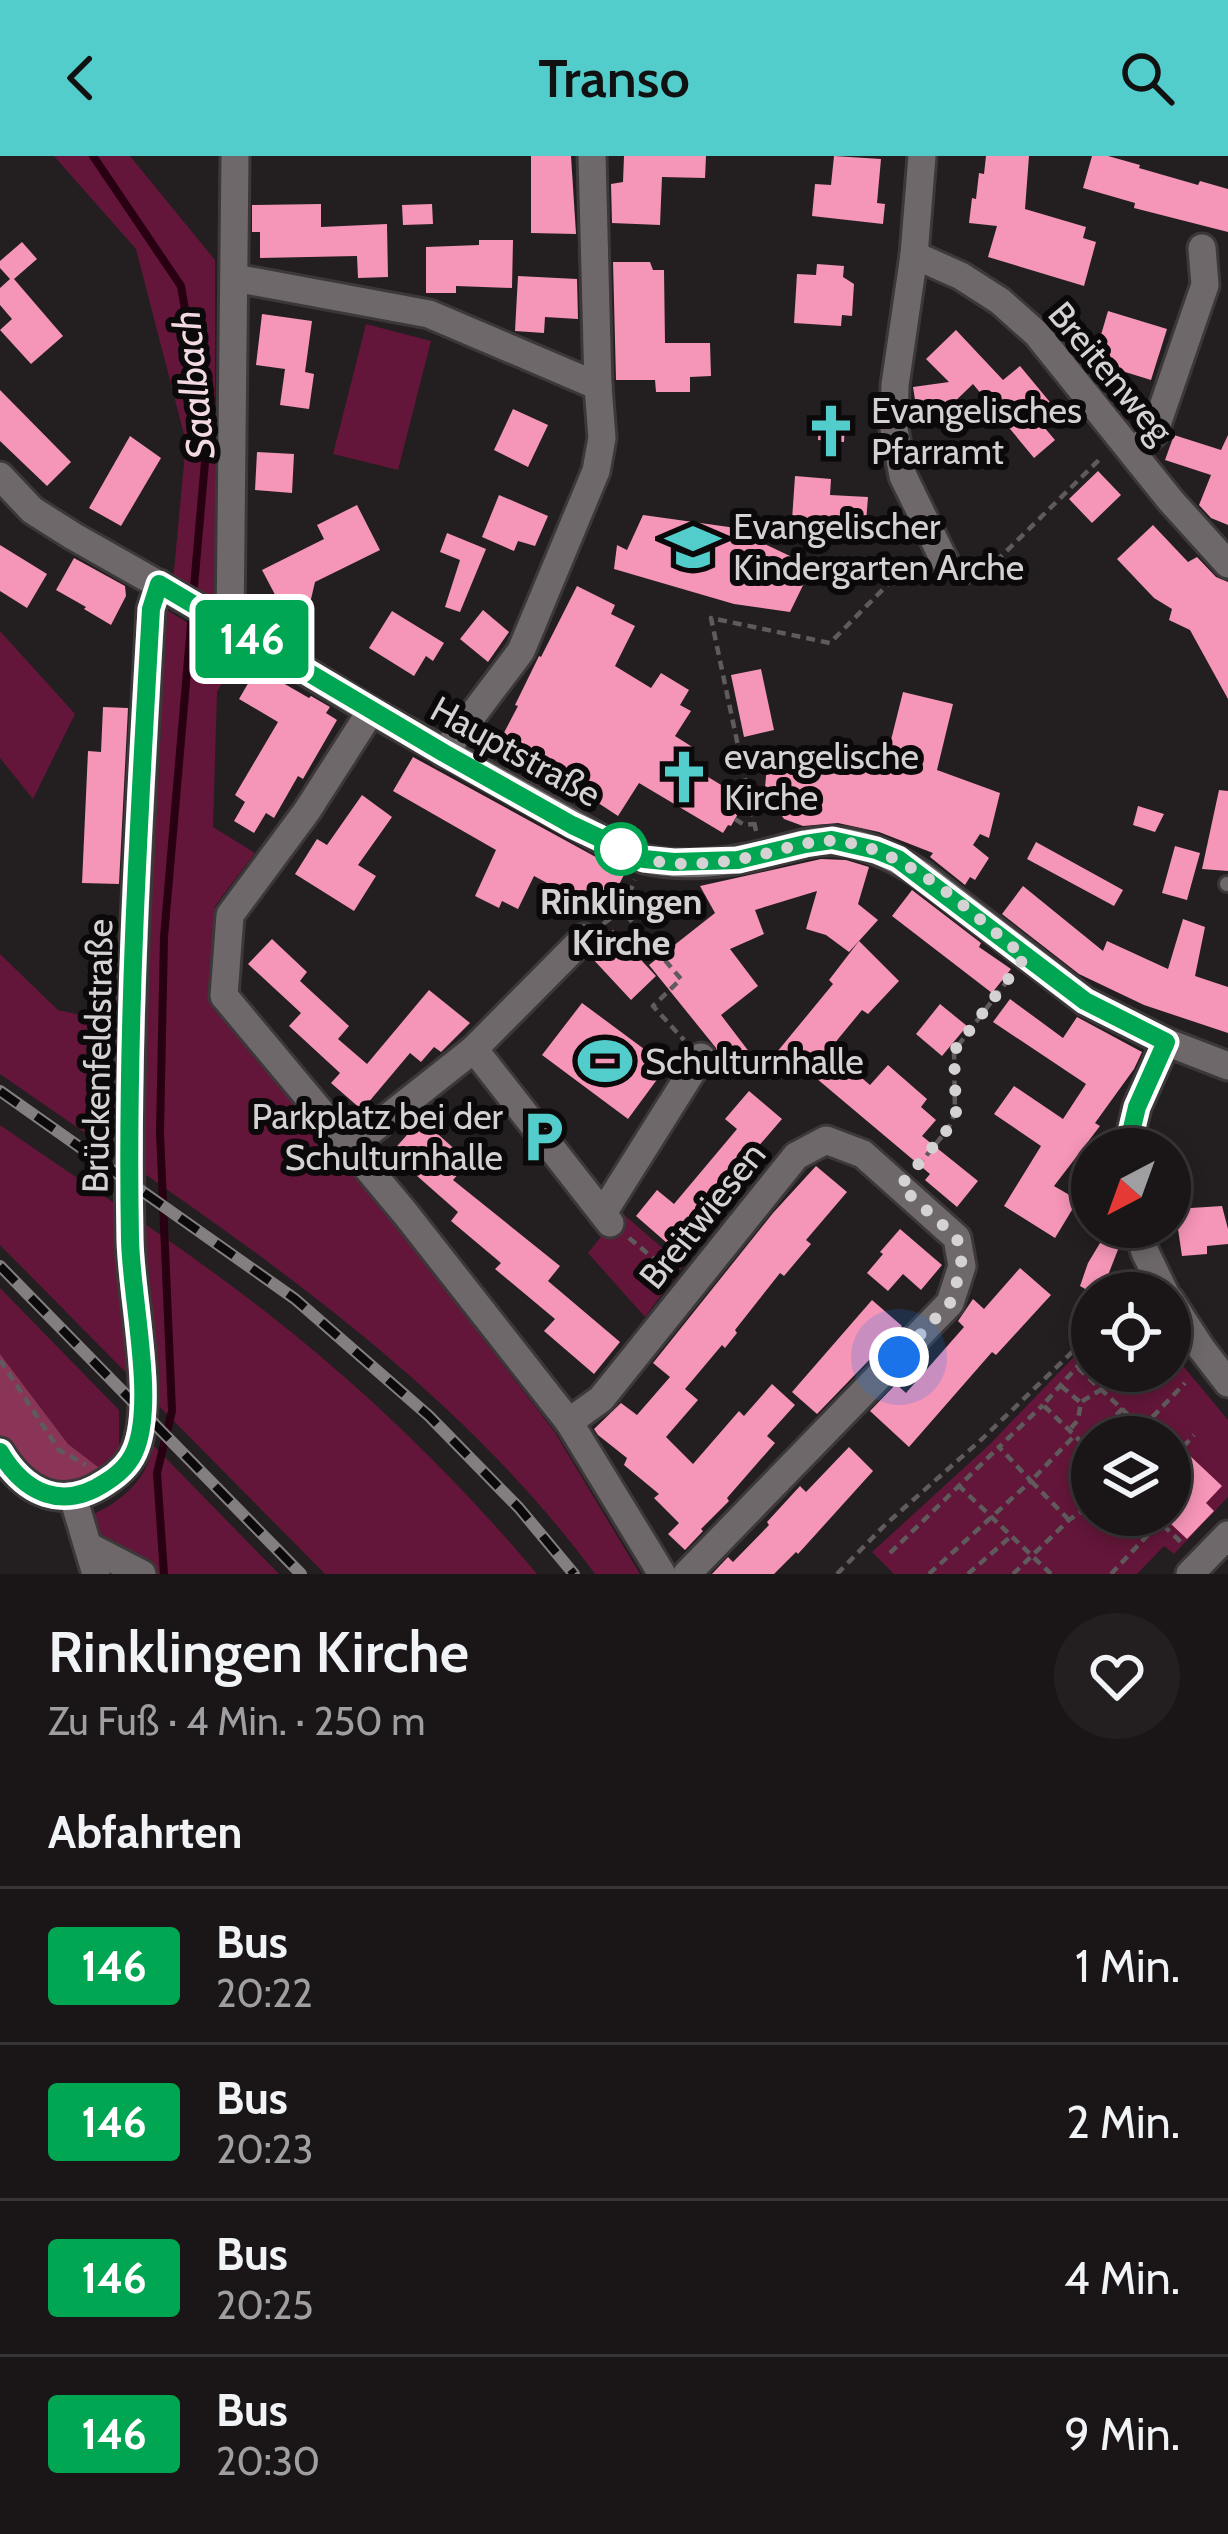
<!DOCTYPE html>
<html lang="de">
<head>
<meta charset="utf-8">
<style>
	:root { --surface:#1a1617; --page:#231f20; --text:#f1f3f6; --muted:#9f9fa1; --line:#383536; --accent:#53cdcb }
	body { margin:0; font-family:Cabin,sans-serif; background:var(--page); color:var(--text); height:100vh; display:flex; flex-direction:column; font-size:45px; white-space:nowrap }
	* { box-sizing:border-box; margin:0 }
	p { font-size:39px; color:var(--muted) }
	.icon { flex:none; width:66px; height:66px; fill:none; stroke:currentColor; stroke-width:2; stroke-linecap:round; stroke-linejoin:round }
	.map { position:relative; height:1418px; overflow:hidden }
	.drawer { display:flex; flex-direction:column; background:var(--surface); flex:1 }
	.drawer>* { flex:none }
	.badge { padding:0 24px; border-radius:9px; font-size:42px; line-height:78px }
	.needle { width:78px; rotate:221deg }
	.controls { position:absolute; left:1071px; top:972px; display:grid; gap:24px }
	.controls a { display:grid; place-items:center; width:120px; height:120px; border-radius:50%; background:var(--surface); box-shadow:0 6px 18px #0003,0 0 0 3px var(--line); font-size:60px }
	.you { position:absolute; width:60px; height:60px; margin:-30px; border:9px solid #fff; border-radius:50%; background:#1a73e8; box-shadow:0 0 0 18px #1a73e833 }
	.map>.badge { position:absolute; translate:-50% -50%; box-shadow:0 0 0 6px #fff }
	h2 { padding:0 48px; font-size:45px; line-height:108px }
	.round { display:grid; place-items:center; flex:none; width:126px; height:126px; border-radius:63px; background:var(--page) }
	.summary { display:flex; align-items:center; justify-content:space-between; height:204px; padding:0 48px }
	h1 { font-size:57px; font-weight:600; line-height:90px }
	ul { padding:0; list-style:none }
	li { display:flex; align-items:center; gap:36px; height:156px; padding:0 48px; border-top:3px solid var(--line) }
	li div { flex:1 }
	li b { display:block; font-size:45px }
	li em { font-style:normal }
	li .badge { min-width:132px; font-weight:700; text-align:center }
	header { display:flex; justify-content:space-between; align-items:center; height:156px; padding:0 48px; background:var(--accent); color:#111; font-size:54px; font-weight:600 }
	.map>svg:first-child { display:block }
</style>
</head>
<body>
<header><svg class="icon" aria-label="back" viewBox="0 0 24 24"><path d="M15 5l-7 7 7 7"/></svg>Transo<svg class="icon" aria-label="search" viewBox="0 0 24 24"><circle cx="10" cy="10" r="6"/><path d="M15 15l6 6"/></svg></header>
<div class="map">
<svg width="1228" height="1418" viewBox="0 0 1228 1418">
	<rect width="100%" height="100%" fill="#231e1f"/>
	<g fill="#631639" fill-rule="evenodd">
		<polygon points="54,0 130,0 215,104 215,448 173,425 186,286 136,93"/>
		<polygon points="366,168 431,185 398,314 333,298"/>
		<path d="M167,454l71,44 -21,38 -4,135 42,26 -40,53 -6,97 185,220 160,208 86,143h-45c-155,-210 -384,-353 -595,-500v-120l58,56 87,19z"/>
		<polygon points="0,475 75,558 33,643 0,602"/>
		<path d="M0,969c92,64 188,125 276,195 94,74 184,162 261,254h-212l-325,-329z"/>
		<polygon points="621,1056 683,1110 645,1161 588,1097"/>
		<polygon points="0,1132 119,1254 119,1292 106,1317 68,1288 0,1198"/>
		<path d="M1092,1182v33h78v-21l58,70v77l-54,57 -10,-8 -27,28h-243l-22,-22 117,-107zM1092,1281h78v78h-78z"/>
		<path d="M153,1289l126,129h-172l-15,-59c30,-14 56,-36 61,-70z"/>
	</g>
	<polygon fill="#8a3558" points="0,1198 68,1288 106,1317 58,1333 35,1321 0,1283"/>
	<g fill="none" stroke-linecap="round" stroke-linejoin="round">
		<g stroke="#280011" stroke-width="8">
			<polyline points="93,0 181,130 207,283 193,442"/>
			<polyline points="164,1418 157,1317 172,1255 160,976 164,781 192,457"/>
		</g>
	</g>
	<g fill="#f595b7">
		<polygon points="531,0 571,0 576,78 531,77"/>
		<polygon points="624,0 706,0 705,22 662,21 660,69 612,67 611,28 623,26"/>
		<polygon points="834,0 881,3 877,47 885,48 883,68 812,60 815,28 831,29"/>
		<polygon points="986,0 1029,0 1025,53 1086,71 1083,82 1096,86 1084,130 988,101 997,70 969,67 972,42 976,43 979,17 984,18"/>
		<polygon points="1092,0 1108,0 1140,9 1139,12 1198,29 1200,25 1228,33 1228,76 1134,52 1135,47 1083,32"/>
		<polygon points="321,48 321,71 387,68 388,121 358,122 357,100 260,102 260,76 252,76 252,49"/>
		<polygon points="432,48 433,68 403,69 402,49"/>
		<polygon points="479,84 513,84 512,132 456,130 456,137 426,137 426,91 479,89"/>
		<polygon points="22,86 37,103 14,123 63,180 31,208 0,174 12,163 0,149 0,132 10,123 0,112 0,105"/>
		<polygon points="613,106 650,106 653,114 664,114 665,187 710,187 711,220 690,221 690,236 656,236 655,224 616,224"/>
		<polygon points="817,108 844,110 843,121 854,128 852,160 842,159 841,170 794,167 797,118 816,119"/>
		<polygon points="518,120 577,123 578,163 545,161 544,177 515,175"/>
		<polygon points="1108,155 1167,173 1151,224 1093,206"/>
		<polygon points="262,158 312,165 305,216 314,218 309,253 280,249 285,213 256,209"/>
		<polygon points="956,174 1003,224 1020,210 1054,251 1038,264 1055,284 1034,302 973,228 949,251 917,256 913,231 949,226 926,203"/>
		<polygon points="0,234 71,306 47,330 0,285"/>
		<polygon points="513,253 548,269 528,311 494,294"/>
		<polygon points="819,265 845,266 844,286 818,284"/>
		<polygon points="1174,279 1221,294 1228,279 1228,369 1211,362 1199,349 1211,319 1165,304"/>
		<polygon points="130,280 161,302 121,370 89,352"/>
		<polygon points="257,296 294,298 292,337 255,334"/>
		<polygon points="1098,315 1121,339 1092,367 1069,343"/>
		<polygon points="795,320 831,323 830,339 868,341 865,379 835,377 835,368 792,364"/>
		<polygon points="499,339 548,360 535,390 518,385 514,395 482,381"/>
		<polygon points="357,349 380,394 315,426 308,456 281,450 262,414 324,383 317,369"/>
		<polygon points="643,359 729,371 809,409 809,417 790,456 734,448 614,413 617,389 627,394"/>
		<polygon points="1153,369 1188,406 1197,401 1216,421 1228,426 1228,543 1190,474 1169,464 1172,453 1154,442 1117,403"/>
		<polygon points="447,377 486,393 460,456 445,451 460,404 440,396"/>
		<polygon points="0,389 47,418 27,452 0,435"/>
		<polygon points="74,402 125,430 126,440 111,469 84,453 86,451 56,434"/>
		<polygon points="577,430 615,449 611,458 635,470 615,510 651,532 661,517 689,534 680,549 691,555 675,580 694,592 685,607 746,644 731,670 728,669 723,677 639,627 618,660 551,616 548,620 496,592 518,550 515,549 539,500 541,501"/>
		<polygon points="483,454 509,476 488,506 460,483"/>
		<polygon points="392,455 444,487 433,505 426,500 414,520 369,492"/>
		<polygon points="257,512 309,542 311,540 330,551 326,557 337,564 303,623 298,620 274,662 266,657 254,677 234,665 245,646 235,639 278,566 239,543"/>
		<polygon points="761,513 774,574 744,581 731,519"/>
		<polygon points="903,536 953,548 937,614 1000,637 989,682 980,678 973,689 989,702 975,724 970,721 965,729 930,701 933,697 879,676 838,667 803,670 784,663 778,654 763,652 768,600 824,605 823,610 883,616"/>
		<polygon points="103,551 128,552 119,728 82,727 88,595 101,596"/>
		<polygon points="413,601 625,717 606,753 580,739 577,743 534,720 518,753 502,745 499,752 475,740 496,694 393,635"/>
		<polygon points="1219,634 1228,635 1228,715 1202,713"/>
		<polygon points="362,639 392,661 358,709 376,720 354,755 295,718 317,683 327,689"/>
		<polygon points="1138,650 1164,658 1155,676 1133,669"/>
		<polygon points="1036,686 1123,734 1114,750 1027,703"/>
		<polygon points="1175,690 1200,697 1187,744 1162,737"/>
		<polygon points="821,703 846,704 869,711 858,748 878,764 849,796 826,779 806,773 817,735 755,754 764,778 730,793 758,830 721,859 750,897 718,922 713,916 719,903 716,892 649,809 715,757 700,730"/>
		<polygon points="1023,730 1103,795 1107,785 1168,813 1183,763 1205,771 1195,820 1228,831 1228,877 1144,849 1079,818 1002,758"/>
		<polygon points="912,734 981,787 979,791 1011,813 992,837 892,760"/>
		<polygon points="613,774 656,820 631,844 591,801"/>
		<polygon points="272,783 307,816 300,825 349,870 338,883 367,908 429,834 470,867 441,896 434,891 421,906 410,897 362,954 331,927 340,917 289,870 301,857 248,808"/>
		<polygon points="859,785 899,825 868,858 862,854 829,894 870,929 888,909 927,943 921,951 936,964 922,980 978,1025 957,1051 925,1024 930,1018 810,917 807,921 777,896 833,828 829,824"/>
		<polygon points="1010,843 1063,882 1077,861 1142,896 1134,913 1095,967 1100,970 1054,1030 1078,1044 1055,1082 1004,1050 1041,990 994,958 1014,930 1063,963 1086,928 993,866"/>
		<polygon points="582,847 667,910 628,963 542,899"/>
		<polygon points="940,848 967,870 942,900 916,878"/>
		<polygon points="749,935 782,963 744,1007 755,1016 729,1048 720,1041 675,1094 636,1060 657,1034 674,1048 737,973 725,963"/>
		<polygon points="421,963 469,1006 453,1024 560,1110 548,1125 620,1186 594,1218 544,1175 555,1163 495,1113 501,1107 451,1065 458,1056 391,997"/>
		<polygon points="816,1010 847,1036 806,1084 811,1088 784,1120 780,1117 735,1174 737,1177 725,1192 722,1189 685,1233 698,1244 666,1281 693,1308 739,1255 744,1260 772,1228 795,1249 767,1280 775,1287 727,1342 729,1345 701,1373 703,1375 685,1394 668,1378 679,1367 654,1342 659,1338 624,1309 627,1302 598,1279 594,1273 621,1247 637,1259 670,1221 653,1207 773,1057"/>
		<polygon points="1222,1050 1228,1073 1228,1088 1207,1090 1207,1098 1182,1100 1175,1053"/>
		<polygon points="900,1073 942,1109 921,1134 903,1118 888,1135 867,1117 883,1098 880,1096"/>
		<polygon points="1121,1086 1101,1137 1092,1137 1080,1130 1088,1107 1100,1087"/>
		<polygon points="1020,1112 1051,1139 996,1199 992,1196 909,1291 870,1255 896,1228 906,1237 964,1171 958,1165 973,1143 984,1153"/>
		<polygon points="872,1144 902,1170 817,1258 792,1236"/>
		<polygon points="1170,1281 1222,1330 1206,1347 1214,1355 1187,1383 1170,1367"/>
		<polygon points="849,1291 873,1315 798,1398 796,1396 774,1418 712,1418 728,1401 733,1406 769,1369 767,1366 800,1330 806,1336"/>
	</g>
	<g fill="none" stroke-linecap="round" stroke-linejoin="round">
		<defs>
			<polyline id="service" points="1227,728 1228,728"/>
			<g id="minor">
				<polyline points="922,0 914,99 895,229 894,273 903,320 945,406"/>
				<polyline points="914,99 961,120 1000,145 1037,178 1171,345 1228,408"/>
				<polyline points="235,122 429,158 598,230"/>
				<polyline points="1133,297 1154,277 1205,129 1202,92"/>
				<path d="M0,320l32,34 41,26 157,89 141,86 239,133c11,5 23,11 34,15 37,9 84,4 120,-5 23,-6 49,-15 73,-13 32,3 59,17 85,34l163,126 81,41 62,24"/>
				<polyline points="230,469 235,0"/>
				<polyline points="371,555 307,655 230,759 224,840 405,1057 569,1266 662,1418"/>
				<polyline points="444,597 521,495 596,315 602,282 598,230 592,0"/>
				<polyline points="474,893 584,782"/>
				<polyline points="349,992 474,893 610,1067"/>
				<polyline points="1127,993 1137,951 1166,886"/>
				<polyline points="603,1057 701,901"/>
				<polyline points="1138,1071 1145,1096 1165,1137"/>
				<polyline points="1170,1144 1201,1192 1228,1227"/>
				<polyline points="569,1266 601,1243 796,1000 826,984 863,998 957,1082 962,1110 950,1147 687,1418"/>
				<path d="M0,1296c25,42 63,59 106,30 12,-8 25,-20 30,-34 19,-51 -5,-151 -6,-209 -4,-210 10,-420 21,-630l8,-25"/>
				<polyline points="73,1341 96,1418"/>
				<polyline points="88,1390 142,1418"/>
				<polyline points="1190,1418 1228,1379"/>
			</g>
		</defs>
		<use href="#service" stroke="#3c3839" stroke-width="20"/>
		<use href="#minor" stroke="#3c3839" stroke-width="33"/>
		<g stroke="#5f5b5c" stroke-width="4.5" stroke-dasharray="9 6" stroke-linecap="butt">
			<polyline points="963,422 972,429 1101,302"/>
			<polyline points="735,663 744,669 754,668"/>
			<polyline points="756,675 711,462 830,487 901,415 922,410"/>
			<polyline points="623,752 635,724"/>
			<polyline points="603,768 622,754 681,823 653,850 684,884"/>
			<polyline points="917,1011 948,973 955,957 954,895 1011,820"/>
			<polyline points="629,1082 671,1117"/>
			<polyline points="1118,1137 1128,1120"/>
			<polyline points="1092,1194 1043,1249 1092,1296"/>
			<polyline points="0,1204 59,1294 86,1309"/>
			<polyline points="1078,1212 1152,1281"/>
			<polyline points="1061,1230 1080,1246"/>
			<polyline points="1071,1272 1078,1264 1081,1246 1102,1233"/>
			<polyline points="1142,1272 1185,1227"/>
			<polyline points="1096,1281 1123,1252"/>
			<polyline points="1173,1302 1194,1279"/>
			<polyline points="958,1329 1051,1418"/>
			<polyline points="1152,1359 1183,1388"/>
			<polyline points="1069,1364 1031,1325 1075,1279"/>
			<polyline points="890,1397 999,1291"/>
			<polyline points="837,1418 886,1368 982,1283 1092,1177"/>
			<polyline points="929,1418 1031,1325 999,1291 1043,1249"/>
			<polyline points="968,1418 1009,1382"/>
			<polyline points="1013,1418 1069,1364 1092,1348"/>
			<polyline points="1111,1418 1160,1366"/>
		</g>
		<use href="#service" stroke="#6e686a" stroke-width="14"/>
		<use href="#minor" stroke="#6e686a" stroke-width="27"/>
		<defs>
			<g id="rail">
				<polyline points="0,935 295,1143 429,1260 519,1352 574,1418"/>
				<polyline points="0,1110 301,1418"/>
			</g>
		</defs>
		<use href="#rail" stroke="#837f80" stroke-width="12"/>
		<use href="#rail" stroke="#0b0909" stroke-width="8" stroke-dasharray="22" stroke-linecap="butt"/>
	</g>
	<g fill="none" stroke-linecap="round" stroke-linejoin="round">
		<defs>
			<path id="line" d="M0,1296c25,42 63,59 106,30 13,-8 25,-20 30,-34 19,-50 -5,-151 -6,-209 -4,-209 9,-422 21,-630l8,-25 285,169 128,72 72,34 30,3 64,-2 67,-16 27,-4 44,10 22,9 187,142 81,41 -29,65 -10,42"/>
		</defs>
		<use href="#line" stroke="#fff" stroke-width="27"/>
		<use href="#line" stroke="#00a651" stroke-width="18"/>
		<path stroke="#d5d2d3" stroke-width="12" stroke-dasharray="0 21.6" d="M621,693l-11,-5c11,5 23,11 34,15 37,9 84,4 120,-5 24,-6 49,-15 73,-13 73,8 133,72 188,116l-71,94 2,62 -8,16 -48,57 57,52 5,28 -12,37 -51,54"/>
	</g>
	<defs>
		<symbol id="church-bare" viewBox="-9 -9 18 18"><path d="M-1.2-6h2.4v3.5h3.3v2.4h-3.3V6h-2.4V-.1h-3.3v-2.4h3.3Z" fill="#53cdcb" stroke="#0b0909" stroke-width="2.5" paint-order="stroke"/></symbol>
		<symbol id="school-bare" viewBox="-9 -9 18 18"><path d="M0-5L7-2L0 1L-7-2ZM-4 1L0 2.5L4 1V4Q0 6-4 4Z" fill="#53cdcb" stroke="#0b0909" stroke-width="2.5" paint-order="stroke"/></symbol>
		<symbol id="stadium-bare" viewBox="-9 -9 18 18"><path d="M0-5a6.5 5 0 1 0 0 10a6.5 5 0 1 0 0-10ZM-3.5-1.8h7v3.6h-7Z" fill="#53cdcb" stroke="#0b0909" stroke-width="2.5" paint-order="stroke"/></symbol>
		<symbol id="parking-bare" viewBox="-9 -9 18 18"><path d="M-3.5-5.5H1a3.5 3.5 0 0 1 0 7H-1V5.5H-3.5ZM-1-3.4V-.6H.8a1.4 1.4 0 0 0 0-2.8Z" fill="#53cdcb" stroke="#0b0909" stroke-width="2.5" paint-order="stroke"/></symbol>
	</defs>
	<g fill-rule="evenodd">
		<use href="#church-bare" x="793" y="237" width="76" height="76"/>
		<use href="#school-bare" x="655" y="353" width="76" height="76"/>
		<use href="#church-bare" x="646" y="583" width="76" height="76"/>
		<use href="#stadium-bare" x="567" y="867" width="76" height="76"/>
		<use href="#parking-bare" x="505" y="943" width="76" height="76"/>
	</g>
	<circle fill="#fff" stroke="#00a651" stroke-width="6" cx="621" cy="693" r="24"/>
	<g text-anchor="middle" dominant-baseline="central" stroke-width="12" stroke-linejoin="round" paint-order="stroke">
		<g font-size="36" fill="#d5d2d3" stroke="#0b0909">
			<text transform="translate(1111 216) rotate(50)">Breitenweg</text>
			<text transform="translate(516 595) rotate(29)">Hauptstraße</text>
			<text transform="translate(97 900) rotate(-89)">Brückenfeldstraße</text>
			<text transform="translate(702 1059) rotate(-51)">Breitwiesen</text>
		</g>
		<g font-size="36" fill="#d5d2d3" stroke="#0b0909" text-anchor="start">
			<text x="871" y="254">Evangelisches<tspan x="871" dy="41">Pfarramt</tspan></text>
			<text x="733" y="370">Evangelischer<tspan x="733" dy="41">Kindergarten Arche</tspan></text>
			<text x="724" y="600">evangelische<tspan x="724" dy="41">Kirche</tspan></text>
			<text x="645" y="905">Schulturnhalle</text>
			<text x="503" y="960" text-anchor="end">Parkplatz bei der<tspan x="503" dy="41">Schulturnhalle</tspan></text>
		</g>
		<g font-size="36" font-weight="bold" fill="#d5d2d3" stroke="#0b0909">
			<text x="621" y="745">Rinklingen<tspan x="621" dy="41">Kirche</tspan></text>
		</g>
		<g font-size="39" font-style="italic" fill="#f3d9e1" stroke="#0b0909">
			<text transform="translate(193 229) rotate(-96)">Saalbach</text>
		</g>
	</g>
</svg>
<div class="controls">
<a><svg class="needle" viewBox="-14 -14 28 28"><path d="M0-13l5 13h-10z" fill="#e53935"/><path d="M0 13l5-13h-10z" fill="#9f9fa1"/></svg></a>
<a><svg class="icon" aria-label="locate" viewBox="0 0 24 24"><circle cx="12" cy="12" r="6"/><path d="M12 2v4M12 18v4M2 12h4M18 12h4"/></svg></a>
<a><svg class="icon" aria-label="layers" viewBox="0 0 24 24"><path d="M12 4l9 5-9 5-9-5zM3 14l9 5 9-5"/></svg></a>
</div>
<div class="you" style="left:899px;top:1201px"></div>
<b class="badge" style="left:252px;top:483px;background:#00a651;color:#fff">146</b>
</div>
<section class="drawer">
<div class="summary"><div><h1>Rinklingen Kirche</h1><p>Zu Fuß · 4 Min. · 250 m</p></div><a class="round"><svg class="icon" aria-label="heart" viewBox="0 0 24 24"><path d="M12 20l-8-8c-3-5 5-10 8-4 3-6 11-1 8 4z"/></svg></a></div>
<h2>Abfahrten</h2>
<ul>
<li><span class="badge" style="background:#00a651;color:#fff">146</span><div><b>Bus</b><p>20:22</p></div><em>1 Min.</em></li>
<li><span class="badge" style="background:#00a651;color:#fff">146</span><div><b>Bus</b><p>20:23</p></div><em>2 Min.</em></li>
<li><span class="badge" style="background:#00a651;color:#fff">146</span><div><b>Bus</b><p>20:25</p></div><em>4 Min.</em></li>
<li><span class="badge" style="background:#00a651;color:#fff">146</span><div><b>Bus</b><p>20:30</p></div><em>9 Min.</em></li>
</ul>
</section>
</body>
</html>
